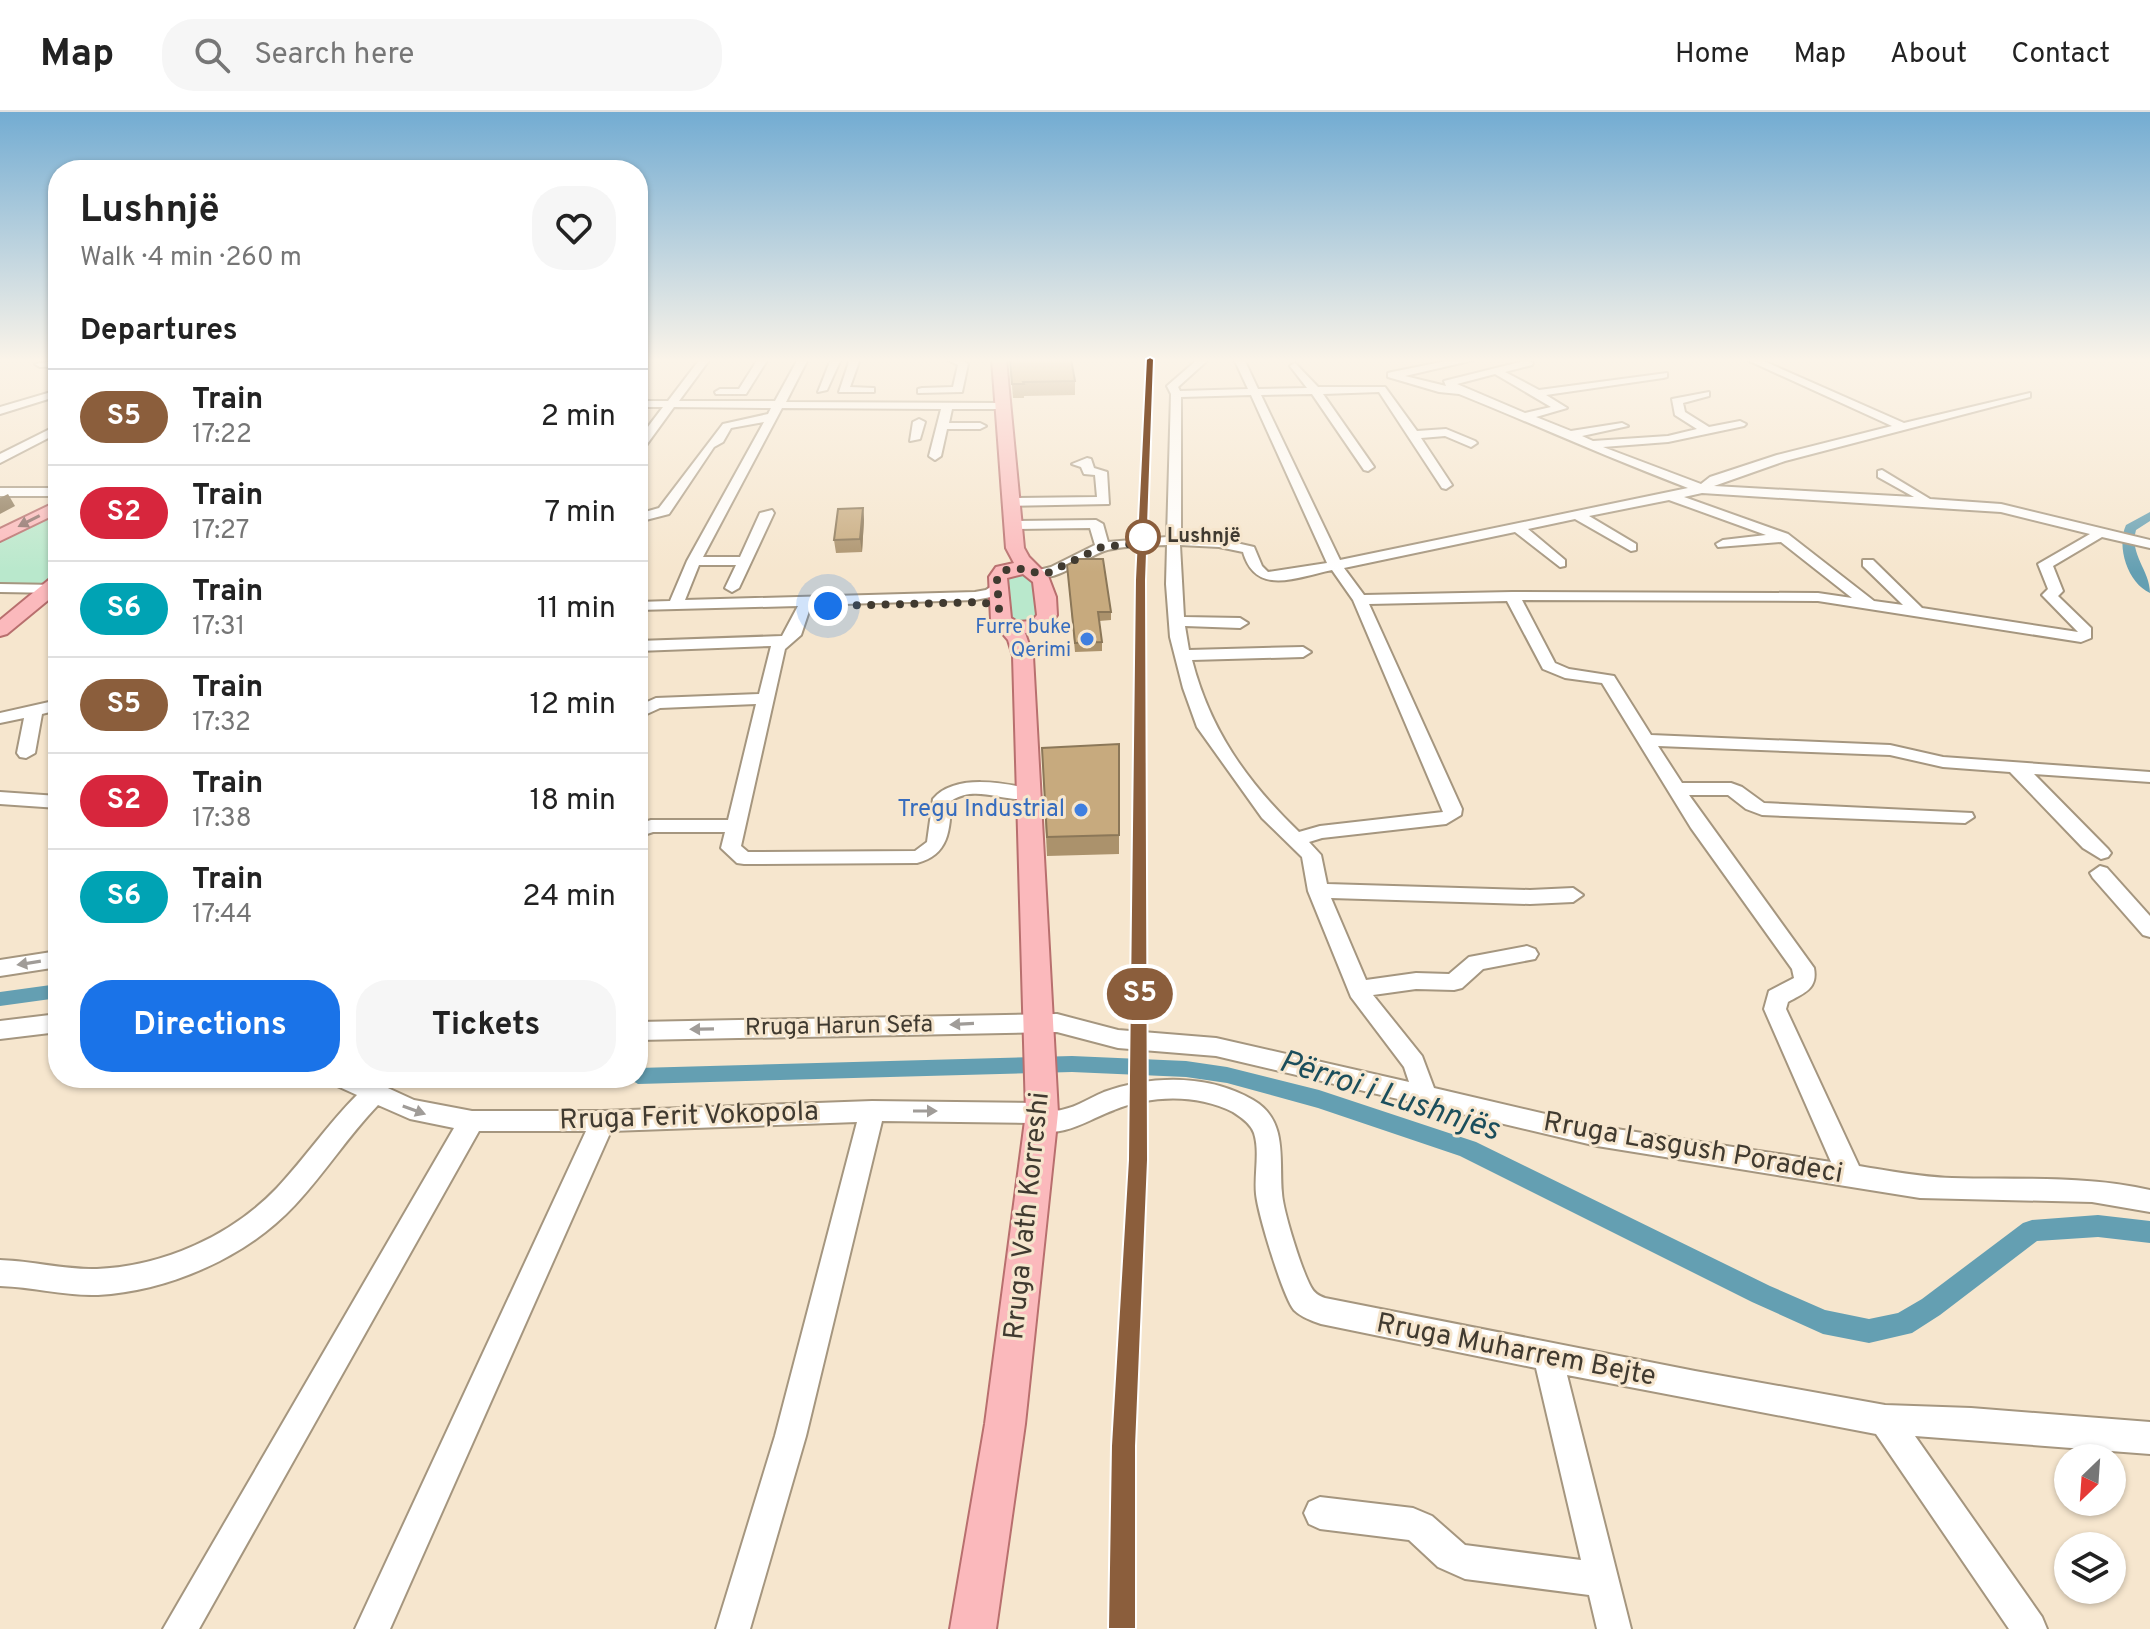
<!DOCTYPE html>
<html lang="en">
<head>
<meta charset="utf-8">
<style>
	:root { --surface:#fff; --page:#f6f6f6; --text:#222; --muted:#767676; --line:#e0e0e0; --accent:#1a73e8 }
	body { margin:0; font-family:Overpass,sans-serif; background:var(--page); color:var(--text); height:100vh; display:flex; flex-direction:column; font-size:30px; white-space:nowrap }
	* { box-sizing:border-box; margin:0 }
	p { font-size:26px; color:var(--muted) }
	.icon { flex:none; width:44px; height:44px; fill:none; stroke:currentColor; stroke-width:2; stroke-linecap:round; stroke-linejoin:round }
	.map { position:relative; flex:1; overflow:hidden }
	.sheet { position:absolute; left:48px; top:48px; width:600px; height:928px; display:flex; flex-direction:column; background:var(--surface); border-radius:32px; box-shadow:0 2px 6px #0004 }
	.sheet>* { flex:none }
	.badge { padding:0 16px; border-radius:26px; font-size:28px; line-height:52px }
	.needle { width:52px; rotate:205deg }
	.tools { position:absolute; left:2054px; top:1332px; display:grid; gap:16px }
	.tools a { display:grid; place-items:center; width:72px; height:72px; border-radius:50%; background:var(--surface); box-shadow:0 2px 6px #0004; font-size:40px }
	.you { position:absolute; width:40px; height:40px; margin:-20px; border:6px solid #fff; border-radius:50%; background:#1a73e8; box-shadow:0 0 0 12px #1a73e833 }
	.map>.badge { position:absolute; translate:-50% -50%; box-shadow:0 0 0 4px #fff }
	h2 { padding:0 32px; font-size:30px; line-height:72px }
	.round { display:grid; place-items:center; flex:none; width:84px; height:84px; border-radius:32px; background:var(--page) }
	.headline { display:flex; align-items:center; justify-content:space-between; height:136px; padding:0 32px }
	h1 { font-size:38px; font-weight:700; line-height:60px }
	.primary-button { display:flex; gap:16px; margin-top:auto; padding:16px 32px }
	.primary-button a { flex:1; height:92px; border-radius:32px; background:var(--accent); color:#fff; font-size:32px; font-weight:700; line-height:92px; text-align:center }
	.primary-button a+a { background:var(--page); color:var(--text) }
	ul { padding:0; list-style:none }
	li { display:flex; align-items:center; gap:24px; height:96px; padding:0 32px; border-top:2px solid var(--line) }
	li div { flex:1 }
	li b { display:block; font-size:30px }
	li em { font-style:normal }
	li .badge { min-width:88px; font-weight:700; text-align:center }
	header { display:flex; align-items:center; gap:48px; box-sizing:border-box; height:112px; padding:0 40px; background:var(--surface); border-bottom:2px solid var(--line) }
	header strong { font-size:38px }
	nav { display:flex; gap:44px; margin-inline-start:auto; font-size:28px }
	.search { width:560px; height:72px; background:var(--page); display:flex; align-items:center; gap:20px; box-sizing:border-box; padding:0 28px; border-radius:32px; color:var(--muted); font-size:30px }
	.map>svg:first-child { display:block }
</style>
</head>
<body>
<header>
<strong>Map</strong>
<div class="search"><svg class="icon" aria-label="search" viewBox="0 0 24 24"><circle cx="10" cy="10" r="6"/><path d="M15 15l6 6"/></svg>Search here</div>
<nav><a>Home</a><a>Map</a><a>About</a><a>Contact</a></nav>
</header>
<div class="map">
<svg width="2150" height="1517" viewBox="0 0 2150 1517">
	<rect width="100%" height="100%" fill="#f6e6ce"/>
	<g fill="#b9e8cc">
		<polygon points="58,399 58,466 49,473 0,475 0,428"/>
		<polygon points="1021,461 1034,467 1037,506 1030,510 1011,508 1007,466"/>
	</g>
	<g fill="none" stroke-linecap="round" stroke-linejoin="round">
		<g fill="#649fb2" fill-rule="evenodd">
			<path d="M2150,400v9l-14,9c-7,25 14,40 14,63 -22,-10 -34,-46 -24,-68z"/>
			<polygon points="58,872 58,886 0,894 0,880"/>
			<polygon points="1072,944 1186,949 1227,955 1319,978 1476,1030 1770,1174 1825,1198 1869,1207 1898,1201 1922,1187 2023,1111 2032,1108 2098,1103 2150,1109 2150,1131 2098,1125 2037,1129 1940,1203 1912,1221 1869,1231 1823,1222 1752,1190 1460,1044 1318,996 1227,971 1186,965 1072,960 638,972 628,966 638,966 638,956"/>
		</g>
		<defs>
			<g id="minor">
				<path d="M700,247h10l-31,42h96l23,-42h10l-22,43 216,1 5,3 -5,3h-50l-3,14h31l6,3 -6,3h-33l-6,27 -6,4 -6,-4 12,-47 -159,-1 -79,149h37l20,-44 12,-3 2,3 -35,75 -7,4 -7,-4 11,-23h-37l-14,35 290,-8 11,-2 12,-8 7,4 -9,10 -21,4 -164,5 -10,30 -16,14 -44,197 7,6 167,-1 12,-9 6,-43c22,-26 72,-16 102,-9l2,4 -2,4c-29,7 -57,-15 -84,3 -1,29 -2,54 -34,62l-173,1 -7,-1 -16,-15 4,-16h-72l-15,5v-13l13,-4h77l28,-116 -96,4 -22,10v-12l18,-8 103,-4 12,-48 -133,5v-10l144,-5 16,-30 -160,4v-8l32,-1 17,-40 77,-139 -33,6 -8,14 -9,5 -45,67 -31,8v-8l21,-6 64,-84 45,-10 3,-6 -97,-1 -32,44 -4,1v-12l25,-33h-25v-6h30z"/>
				<polygon points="758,247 768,247 746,282 716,282 715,280 720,277 739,277"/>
				<polygon points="831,247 841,247 827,278 818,280"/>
				<polygon points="850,247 860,247 850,275 874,276 874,280 839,280"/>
				<polygon points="946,247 960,247 968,252 962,280 918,281 918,277 922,276 953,275 958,253"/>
				<path d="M1198,247h11l-31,28 2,4 68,-2 -14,-30h10l14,30 49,-1 -17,-22 5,-3 23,24h67l32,44 29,-2 29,12 2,2 -6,4 -26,-11 -24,2 31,47 -6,4 -4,-1 -63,-96 -56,2 51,73 -6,4 -4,-1 -52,-76 -51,1 79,165 348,-72c-77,-29 -152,-63 -229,-94l-20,-2 -51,-15v-4l4,-1 64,-13h22l-73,17 41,10 -2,-5 84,-21 5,3 -1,2 -27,7 34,18 128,-17v4l-4,1 -117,17 21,13 -31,9 35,14 51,-8 6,3 -46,10 11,5 75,-5 29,-7 -22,-14 -3,-16 37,-7v4l-26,7 2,9 24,15 31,-6 6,3 -2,2 -76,16 -65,5 98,37 9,-7 67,-22 115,-29 -147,-67h14l145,64 126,-30v4l-245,64 -71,25 200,11 -36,-20v-6l4,-1 48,29 71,5 149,36v8l-48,-11 -49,29 10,25 -5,5 33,32v10l-10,4 -263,-41 -296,-1 33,63 14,6 45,7 37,59 239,10 53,12 207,15v10l-116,-8 74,75 3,4 -3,4 -7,2 -18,-11 -73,-76 -67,-5 -53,-12 -232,-9 24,37h49l11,4 22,16 208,10 2,4 -9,6 -203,-8 -16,-6 -18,-14h-39l125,173c4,21 -10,25 -26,34l-2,7 73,157c31,5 61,11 93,12 67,2 132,-3 198,12v22l-58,-10 -172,-4 -323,-52 -381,-90 -98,-8 -61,-16 -419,8v-18l419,-8 61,16 98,8 193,44 -5,-15 -53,-70 -43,-106 -6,-34 -40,-39 -65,-91 -14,-39 -13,-51 -4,-53 1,-39c-20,1 -44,0 -63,6 -22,8 -44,30 -69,26v-6l16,-4 44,-22 -5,-17 -78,1 -7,-4 7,-4 84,-1 7,4 5,18 59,-5 4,-143 -4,-8zM1495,262l56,33 -26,6 -68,-29zM1251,283l76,168 -59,9 -6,-6 -8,-19 -35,-8 -38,-2v-140zM1702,381l299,19 89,22 -52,30 10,25 -6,6 36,37 -156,-24 -49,-48h-10v6l40,39 -29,-4 -86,-67 -104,-37zM1669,388l97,35 -43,5 -7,4 2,3 63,-5 71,56 -34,-5 -306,-1 -148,3 -20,-27 171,-36 45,35 5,-1v-6l-37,-31 47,-10 56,32 5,-1v-6l-47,-28zM1180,433l39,2 24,5c13,45 54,25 89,18l21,30 90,212 -123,14 -21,6c-52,-50 -89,-102 -107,-172l111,-3 8,-5 -8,-5 -114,3 -4,-24 55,2 8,-5 -8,-5 -56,-1zM1507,489l36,68 22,9 37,5 89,145 101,141 2,9 -25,13 -5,18 67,153 -234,-36 -163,-38 -12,-32 -49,-61 43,-6 38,1 8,-2 21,-19 52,-10 3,-5 -3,-5 -8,-3 -58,11 -20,17 -33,-1 -50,7 -35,-82 199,6 43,-2 10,-7 -10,-7 -43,2 -203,-6 -6,-29 -12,-13 13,-4 124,-14 15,-9 1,-6 -93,-205z"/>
				<polygon points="58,248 58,254 40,255 35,252"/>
				<polygon points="58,278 58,284 0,302 0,295"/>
				<polygon points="919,307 925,310 920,327 910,329 913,310"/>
				<polygon points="58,313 58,321 0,351 0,342"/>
				<polygon points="1087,346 1091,347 1094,356 1107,360 1109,392 1009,394 1003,390 1009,386 1097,385 1095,363 1084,362 1081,355 1072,352"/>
				<rect x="0" y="376" width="58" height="8"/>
				<polygon points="0,472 58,473 58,481 0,480"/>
				<polygon points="58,588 58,598 42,602 35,641 26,646 20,645 17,641 24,606 0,611 0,601"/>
				<polygon points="0,680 58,684 58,696 0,692"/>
				<polygon points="2100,754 2107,756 2150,804 2150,825 2143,823 2093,766 2090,761"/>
				<polygon points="58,839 58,855 0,864 0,848"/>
				<polygon points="58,902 58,920 0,927 0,909"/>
				<path d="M331,966h35l48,22 58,11h131l269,-10 170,2 9,3 2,5c20,-1 34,-12 51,-19 47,-17 105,-18 149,8 35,20 26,59 29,93 1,18 20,78 29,94 3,6 8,9 14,11l370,73 190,34 86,3 179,14v32l-235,-18 127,181 5,12h-38l-133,-195 -309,-59 64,254h-34l-8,-34 -124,-16 -27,-12 -29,-27 -89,-11 -11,-5 -5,-11 5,-11 11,-5 93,11 19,8 33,29 116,15 -45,-192 -215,-44c-9,-3 -20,-7 -27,-14 -11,-13 -36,-96 -38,-116 -2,-19 4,-43 -2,-61 -3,-9 -13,-16 -21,-21 -36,-18 -82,-17 -119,-2 -27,10 -51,29 -81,19l-3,-6 -148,-2 -76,315 -56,193h-34l59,-193 82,-314 -246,9 -221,498h-35l231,-498h-107l-280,498h-36l291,-501 -44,-9 -32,-14c-30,31 -53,68 -83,100 -48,52 -126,86 -197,90 -33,1 -65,-8 -98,-9v-26c33,1 65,10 97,9 67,-3 134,-33 180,-81 28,-30 51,-64 80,-93l-22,-10z"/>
			</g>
			<g id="major">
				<path d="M992,247h14l18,189 5,9 19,19 8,21 1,18 -12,16 -20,2 8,23 25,457 -33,311 -29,205h-46l35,-205 41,-311 -13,-457 -5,-16 -17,-20 -2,-43 7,-10 18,-4 -8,-15zM1023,462l10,8 4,33 -5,6 -15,1 -6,-4 -4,-40z"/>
				<polygon points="58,389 58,401 0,429 0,417"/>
				<polygon points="58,464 58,480 7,522 0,524 0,508 51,466"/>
			</g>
		</defs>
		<use href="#minor" stroke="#a5967f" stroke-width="4"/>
		<use href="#major" stroke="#b86f6e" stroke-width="4"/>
		<use href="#minor" fill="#fff" fill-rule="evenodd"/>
		<use href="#major" fill="#fbb9bc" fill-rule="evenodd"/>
		<defs>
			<polyline id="rail-far4" points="1144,394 1150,247"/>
			<polyline id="rail-far3" points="1140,581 1144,392"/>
			<polyline id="rail-far2" points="1139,820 1140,579"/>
			<polyline id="rail-far1" points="1134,1126 1138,1048 1139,818"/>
			<polyline id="rail" points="1122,1517 1123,1334 1134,1124"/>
		</defs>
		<use href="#rail-far4" stroke="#a39786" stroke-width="5"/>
		<use href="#rail-far3" stroke="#a39786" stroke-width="6"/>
		<use href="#rail-far2" stroke="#a39786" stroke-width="8"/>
		<use href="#rail-far1" stroke="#a39786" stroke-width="9"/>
		<use href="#rail" stroke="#a39786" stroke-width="11"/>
		<use href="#rail-far4" stroke="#f6e6ce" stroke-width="3" stroke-dasharray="9" stroke-linecap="butt"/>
		<use href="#rail-far3" stroke="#f6e6ce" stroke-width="4" stroke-dasharray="11" stroke-linecap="butt"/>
		<use href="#rail-far2" stroke="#f6e6ce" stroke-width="5" stroke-dasharray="14" stroke-linecap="butt"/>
		<use href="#rail-far1" stroke="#f6e6ce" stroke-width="6" stroke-dasharray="18" stroke-linecap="butt"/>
		<use href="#rail" stroke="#f6e6ce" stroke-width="8" stroke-dasharray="23" stroke-linecap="butt"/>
	</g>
	<g fill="#ab926c">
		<polygon points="1010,248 1075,269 1075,283 1024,284 1024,286 1013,286"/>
		<polygon points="863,396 864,408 862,440 836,441 834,428"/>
		<polygon points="1067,453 1111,500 1111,508 1099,509 1102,530 1102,539 1075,540"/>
		<polygon points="1042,636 1119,723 1119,742 1047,744"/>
	</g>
	<g fill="#8b7758">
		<polygon points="8,382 15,394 0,402 0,386"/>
		<polygon points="863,396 864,408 862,440 860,427"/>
	</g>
	<g fill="#c7aa7e" stroke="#8b7758" stroke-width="2">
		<polygon points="1071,247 1075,269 1023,270 1024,272 1012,272 1010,248"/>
		<polygon points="863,396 860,427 834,428 838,397"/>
		<polygon points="1079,447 1103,447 1111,500 1098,500 1102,530 1075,531 1067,453"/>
		<polygon points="1119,632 1119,723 1047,725 1042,636"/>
	</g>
	<defs><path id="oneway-solid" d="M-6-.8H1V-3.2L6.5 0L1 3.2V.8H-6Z" transform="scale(2)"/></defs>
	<use fill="#8b6d68" href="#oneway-solid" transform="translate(29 409) rotate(153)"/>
	<g fill="#a09c98">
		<use href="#oneway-solid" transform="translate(29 851) rotate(171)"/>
		<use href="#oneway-solid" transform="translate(962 912) rotate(177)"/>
		<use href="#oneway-solid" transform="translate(702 917) rotate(179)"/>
		<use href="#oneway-solid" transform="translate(414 998) rotate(20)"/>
		<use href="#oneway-solid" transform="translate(925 999)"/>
	</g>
	<linearGradient id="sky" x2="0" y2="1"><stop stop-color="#73acd2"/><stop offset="0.54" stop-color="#fbf4e9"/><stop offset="1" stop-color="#fbf4e9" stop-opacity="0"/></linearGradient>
	<rect width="2150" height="460" fill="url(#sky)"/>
	<polygon fill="#8b5e3c" stroke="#fff" stroke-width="2" points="1150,245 1154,247 1146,468 1148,1048 1136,1334 1136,1517 1108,1517 1111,1334 1128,1048 1135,468 1146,247"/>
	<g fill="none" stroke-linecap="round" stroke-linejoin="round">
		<path stroke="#403a30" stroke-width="8" stroke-dasharray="0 14.4" d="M828,494l155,-4 16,7 -2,-30 6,-8c21,-7 31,5 45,2l54,-26 41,-4v-6"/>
	</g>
	<circle fill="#fff" stroke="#8b5e3c" stroke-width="4" cx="1143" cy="425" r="16"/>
	<g fill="#3f7fe0" stroke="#f6e6ce" stroke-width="3">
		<circle cx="1087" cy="527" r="8"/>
		<circle cx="1081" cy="698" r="8"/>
	</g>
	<g text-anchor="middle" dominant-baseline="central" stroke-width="6" stroke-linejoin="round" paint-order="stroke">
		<g font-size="20" font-weight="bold" fill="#403a30" stroke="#f6e6ce" text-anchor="start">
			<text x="1167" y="425">Lushnjë</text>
		</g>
		<g font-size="20" fill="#366cbe" stroke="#f6e6ce" text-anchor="end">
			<text x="1071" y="516">Furre buke<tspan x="1071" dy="23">Qerimi</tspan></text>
		</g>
		<g font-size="24" fill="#366cbe" stroke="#f6e6ce" text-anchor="end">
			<text x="1065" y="698">Tregu Industrial</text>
		</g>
		<g font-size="24" fill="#403a30" stroke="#f6e6ce">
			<text transform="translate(839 915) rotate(-1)">Rruga Harun Sefa</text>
		</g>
		<g font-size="28" fill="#403a30" stroke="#f6e6ce">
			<text transform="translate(689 1005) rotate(-2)">Rruga Ferit Vokopola</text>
			<text transform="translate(1693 1037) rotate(10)">Rruga Lasgush Poradeci</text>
			<text transform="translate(1028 1104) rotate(-84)">Rruga Vath Korreshi</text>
			<text transform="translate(1516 1239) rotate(11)">Rruga Muharrem Bejte</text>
		</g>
		<g font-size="32" font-style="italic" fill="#1b4e5c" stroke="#f6e6ce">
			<text transform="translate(1389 985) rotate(18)">Përroi i Lushnjës</text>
		</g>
	</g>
</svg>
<div class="tools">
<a><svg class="needle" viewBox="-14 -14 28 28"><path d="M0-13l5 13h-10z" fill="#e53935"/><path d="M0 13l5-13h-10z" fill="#767676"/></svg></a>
<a><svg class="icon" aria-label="layers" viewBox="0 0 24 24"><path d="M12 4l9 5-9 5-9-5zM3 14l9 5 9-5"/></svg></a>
</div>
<div class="you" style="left:828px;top:494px"></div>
<b class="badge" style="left:1140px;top:882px;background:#8b5e3c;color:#fff">S5</b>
<section class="sheet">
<div class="headline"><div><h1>Lushnjë</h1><p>Walk · 4 min · 260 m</p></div><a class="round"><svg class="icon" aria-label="heart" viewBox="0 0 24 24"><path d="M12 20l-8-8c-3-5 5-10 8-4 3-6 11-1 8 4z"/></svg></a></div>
<h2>Departures</h2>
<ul>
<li><span class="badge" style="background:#8b5e3c;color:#fff">S5</span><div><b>Train</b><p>17:22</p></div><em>2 min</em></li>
<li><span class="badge" style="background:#d7263d;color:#fff">S2</span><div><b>Train</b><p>17:27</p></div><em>7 min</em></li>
<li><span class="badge" style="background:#00a3b4;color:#fff">S6</span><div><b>Train</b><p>17:31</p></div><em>11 min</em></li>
<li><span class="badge" style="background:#8b5e3c;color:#fff">S5</span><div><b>Train</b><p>17:32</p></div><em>12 min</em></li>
<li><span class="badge" style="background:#d7263d;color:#fff">S2</span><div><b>Train</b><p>17:38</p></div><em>18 min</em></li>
<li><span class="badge" style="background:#00a3b4;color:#fff">S6</span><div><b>Train</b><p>17:44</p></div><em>24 min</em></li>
</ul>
<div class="primary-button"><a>Directions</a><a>Tickets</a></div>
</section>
</div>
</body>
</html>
